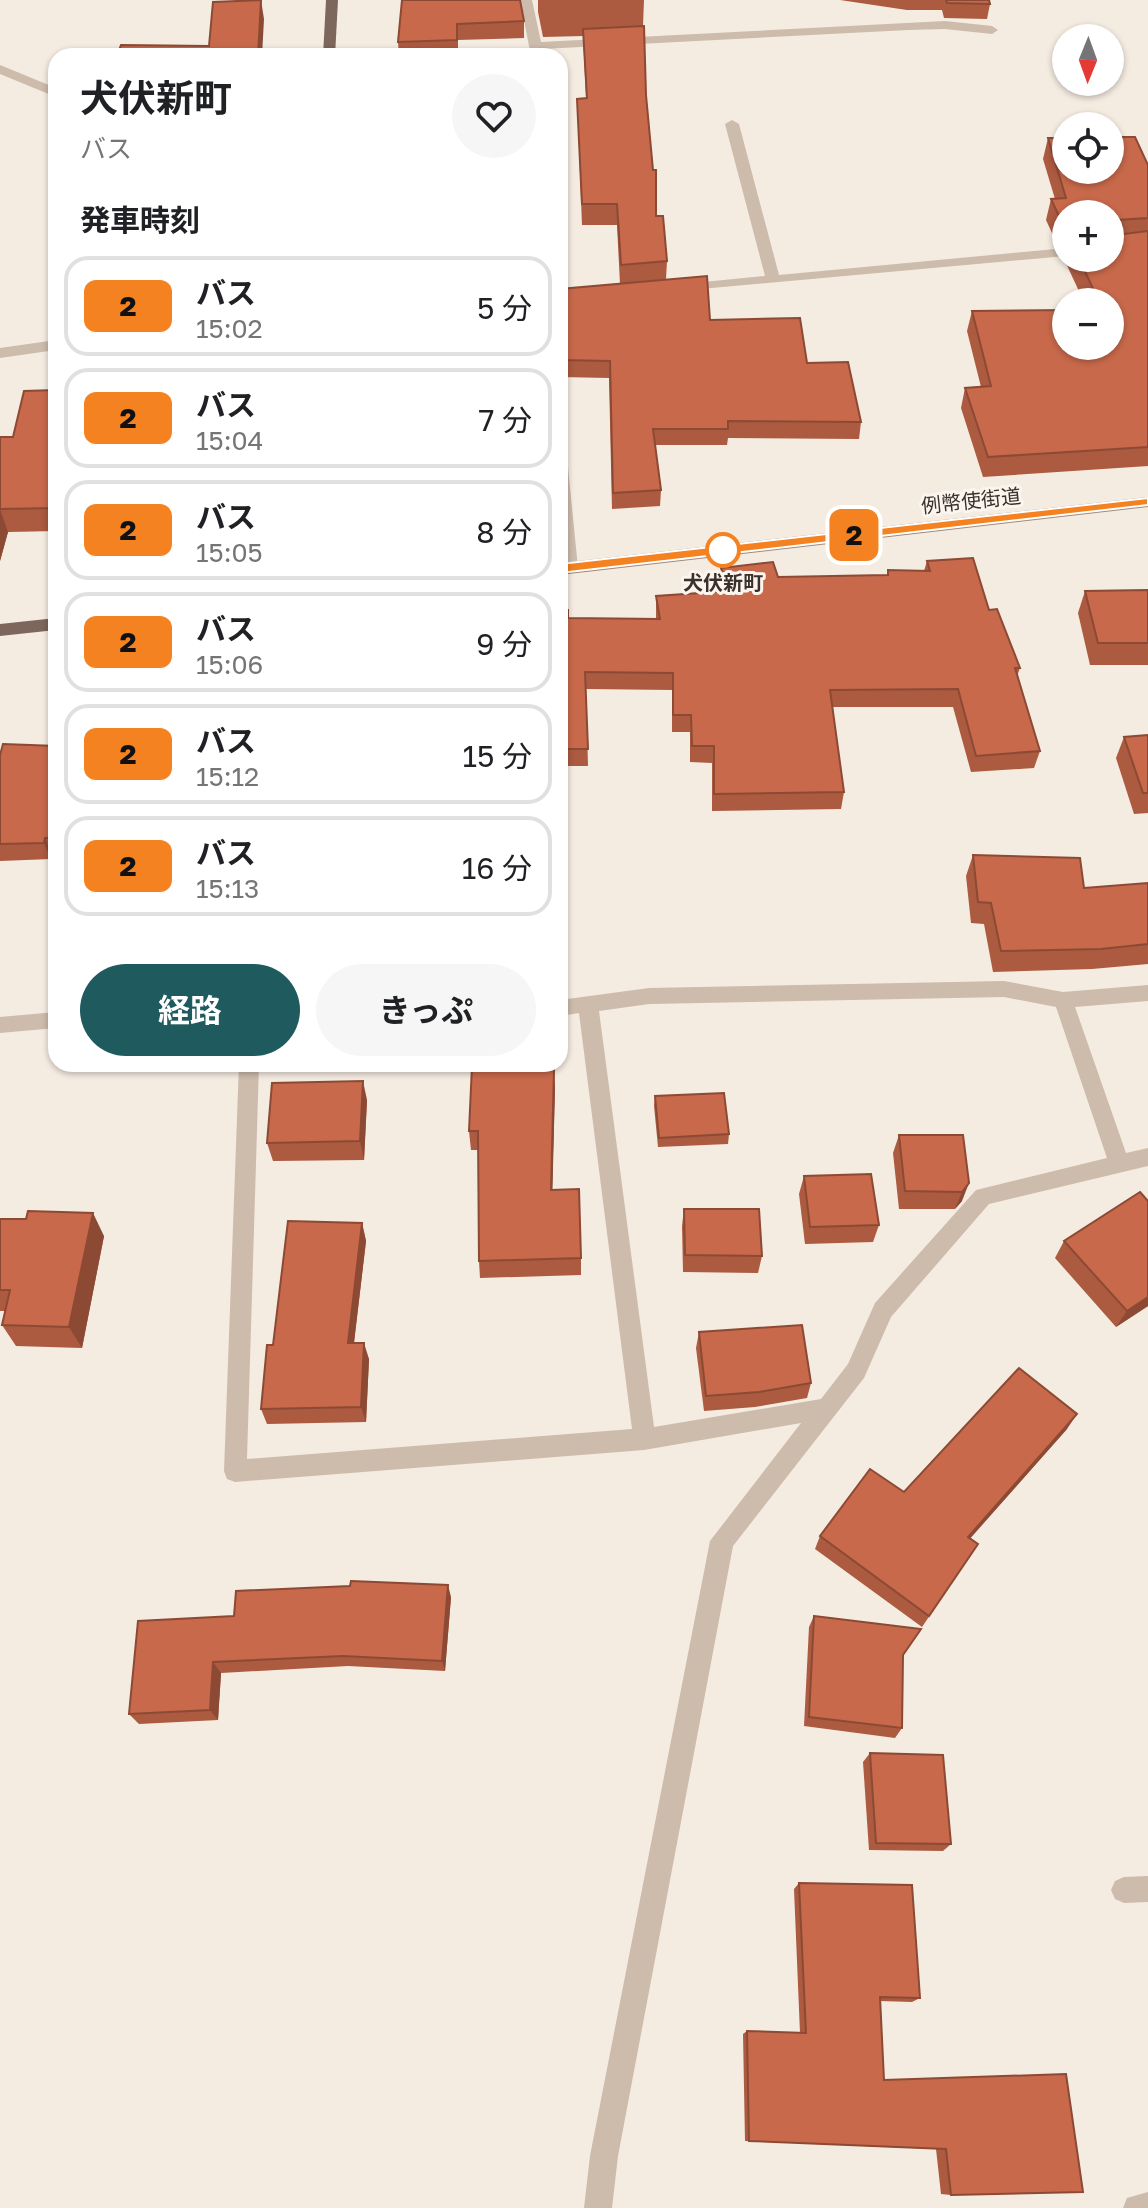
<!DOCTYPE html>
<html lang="ja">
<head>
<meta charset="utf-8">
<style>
	:root { --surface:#fff; --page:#f6f6f6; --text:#202124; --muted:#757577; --line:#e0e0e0; --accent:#1f5a5e }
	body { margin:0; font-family:"Golos Text","Noto Sans JP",sans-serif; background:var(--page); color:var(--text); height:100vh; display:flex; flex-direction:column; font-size:30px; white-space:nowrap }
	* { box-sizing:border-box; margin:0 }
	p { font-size:26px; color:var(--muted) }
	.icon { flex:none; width:44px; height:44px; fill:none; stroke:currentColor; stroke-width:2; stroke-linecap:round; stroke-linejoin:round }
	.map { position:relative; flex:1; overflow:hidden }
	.side { position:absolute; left:48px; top:48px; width:520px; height:1024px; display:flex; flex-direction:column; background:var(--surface); border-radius:24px; box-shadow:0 2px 6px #0004 }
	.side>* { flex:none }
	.badge { padding:0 16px; border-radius:12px; font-size:28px; line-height:52px }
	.needle { width:52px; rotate:181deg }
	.fabs { position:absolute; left:1052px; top:24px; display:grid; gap:16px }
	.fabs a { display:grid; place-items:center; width:72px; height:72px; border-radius:50%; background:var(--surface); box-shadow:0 2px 6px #0004; font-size:40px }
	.map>.badge { position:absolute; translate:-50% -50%; box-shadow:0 0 0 4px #fff }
	h2 { padding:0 32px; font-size:30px; line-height:72px }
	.round { display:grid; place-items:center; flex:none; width:84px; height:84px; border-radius:42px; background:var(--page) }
	.headline { display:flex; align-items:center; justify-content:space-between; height:136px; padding:0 32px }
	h1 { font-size:38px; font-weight:700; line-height:60px }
	.action { display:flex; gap:16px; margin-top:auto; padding:16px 32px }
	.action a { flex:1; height:92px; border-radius:48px; background:var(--accent); color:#fff; font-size:32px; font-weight:700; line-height:92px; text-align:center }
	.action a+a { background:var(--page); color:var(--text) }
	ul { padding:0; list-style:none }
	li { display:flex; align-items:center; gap:24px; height:100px; margin:0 16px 12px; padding:0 16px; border:4px solid var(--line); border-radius:24px }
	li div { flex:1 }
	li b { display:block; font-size:30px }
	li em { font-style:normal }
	li .badge { min-width:88px; font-weight:700; text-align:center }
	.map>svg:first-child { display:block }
</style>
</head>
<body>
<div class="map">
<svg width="1148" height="2208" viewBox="0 0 1148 2208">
	<rect width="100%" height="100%" fill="#f4ebe1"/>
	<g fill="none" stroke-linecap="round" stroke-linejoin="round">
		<g fill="#cdbbac" fill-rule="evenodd">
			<polygon points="520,0 532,0 541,42 945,21 992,26 998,30 992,34 945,29 908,30 542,49 543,56 531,56"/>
			<polygon points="0,65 56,88 56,97 0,74"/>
			<polygon points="732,120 739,124 779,275 1066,248 1066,256 678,291 678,285 683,284 765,276 725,124"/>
			<polygon points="56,340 56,350 0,358 0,348"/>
			<polygon points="560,462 568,467 578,568 570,574 562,568"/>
			<path d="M1004,981l59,11 85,-7v16l-73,6 51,146 22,-5v18l-159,38 -98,113 -27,61 -131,168 -115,610 -6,52h-28l6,-52 120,-615 91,-118 -157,27 -409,32 -8,-3 -3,-8 15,-407h20l-12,395 385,-30 -53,-416 -19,3v-16l89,-12zM1004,997l52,10 51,151 -131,32 -101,113 -27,61 -27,35 -167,28 -55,-416 50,-7z"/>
			<polygon points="56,1012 56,1028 0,1033 0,1017"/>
			<polygon points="1148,1876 1148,1902 1124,1903 1115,1899 1111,1890 1115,1881 1124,1877"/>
			<polygon points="1148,2192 1148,2208 1123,2208 1127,2198"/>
		</g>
		<polygon fill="#a18a7d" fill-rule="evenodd" points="1148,497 1148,507 560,575 560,563"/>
		<g fill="#7d675c" fill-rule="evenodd">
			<polygon points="326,0 338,0 335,56 323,56"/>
			<polygon points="56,618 56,630 0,636 0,624"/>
		</g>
	</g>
	<g fill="#ac5a40">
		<polygon points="402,0 524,21 524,38 458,40 458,56 399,56 398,42"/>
		<polygon points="538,0 644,0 643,26 646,95 656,216 667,261 666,279 710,320 807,363 861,422 859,439 728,438 727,445 655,445 661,490 660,506 612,509 609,378 560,377 560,289 620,284 617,225 582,225 577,99 586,98 583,36 543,37 538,12"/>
		<polygon points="840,0 989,0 990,4 987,19 944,18 942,10 907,10"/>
		<polygon points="1048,138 1148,165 1148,466 983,477 961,408 965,388 981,387 967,331 972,311 1066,346 1110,302 1084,302 1064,259 1066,253 1066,258 1110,258 1066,214 1066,246 1058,246 1046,220 1051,199 1055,199 1043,159"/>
		<polygon points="56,390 56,531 8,532 0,561 0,437 13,437"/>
		<polygon points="927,561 989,610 1020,668 1017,676 1040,751 1034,768 971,772 953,707 832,707 844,792 841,809 712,811 712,763 690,762 690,732 672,732 672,690 586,689 588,766 560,766 560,610 568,618 656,619 656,596 722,592 720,586 721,568 778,577 887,575 888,570 924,571"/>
		<polygon points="1148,590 1148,665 1090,665 1078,613 1085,591"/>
		<polygon points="1148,735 1148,813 1134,814 1116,758 1124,737"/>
		<polygon points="56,746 56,854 52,854 51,859 0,861 0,755"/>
		<polygon points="973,855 1084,888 1148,883 1148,964 1092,969 993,972 984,924 971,923 966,876"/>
		<polygon points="555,1087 552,1190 581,1258 581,1275 480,1278 479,1261 478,1150 471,1150 469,1131"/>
		<polygon points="655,1096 729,1134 728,1144 658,1147 654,1106"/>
		<polygon points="367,1100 364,1160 273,1161 267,1143"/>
		<polygon points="899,1135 963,1135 962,1201 955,1209 899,1209 893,1153"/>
		<polygon points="804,1176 879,1225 873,1242 805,1244 799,1194"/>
		<polygon points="684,1209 762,1256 758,1273 683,1272 682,1226"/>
		<polygon points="0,1219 104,1236 82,1348 16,1346 2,1325 5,1311 0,1311"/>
		<polygon points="362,1223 366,1241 354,1343 369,1359 366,1422 267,1424 261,1409 273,1345"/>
		<polygon points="1064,1241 1148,1306 1116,1327 1055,1258"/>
		<polygon points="699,1332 811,1383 807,1398 755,1407 704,1411 696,1348"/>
		<polygon points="1067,1429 970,1538 978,1544 922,1627 815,1549 820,1536 904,1492"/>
		<polygon points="451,1597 445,1671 348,1666 221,1673 218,1720 139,1724 129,1714 234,1616"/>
		<polygon points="814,1616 903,1655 902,1728 895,1738 804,1726 809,1627"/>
		<polygon points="870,1753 951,1844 943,1851 869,1850 863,1762"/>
		<polygon points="799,1883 920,1998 912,2002 880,2001 884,2080 1066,2074 951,2195 941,2194 936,2149 745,2141 743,2034 747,2031 800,2033 794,1889"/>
	</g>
	<g fill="#8c4a34">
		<polygon points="261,0 264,19 262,56 258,56"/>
		<polygon points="0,509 8,532 0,561"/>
		<polygon points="45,838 52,854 51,859 44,843"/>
		<polygon points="554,1068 555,1087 552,1208 551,1190"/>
		<polygon points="363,1081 367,1100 364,1160 360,1141"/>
		<polygon points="969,1183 962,1201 955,1209 962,1192"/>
		<polygon points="93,1213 104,1236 82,1348 69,1327"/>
		<polygon points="362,1223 366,1241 352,1359 348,1343"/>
		<polygon points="1148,1297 1148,1306 1116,1327 1127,1311"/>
		<polygon points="364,1343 369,1359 366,1422 361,1407"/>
		<polygon points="1077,1414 1067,1429 960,1550 968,1537"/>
		<polygon points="448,1585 451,1597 445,1671 442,1661"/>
		<polygon points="213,1662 221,1673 218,1720 210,1710"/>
	</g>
	<g fill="#c8694b" stroke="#8c4a34" stroke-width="2">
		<polygon points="261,0 258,56 117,56 121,45 209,46 213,2"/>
		<polygon points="402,0 520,0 524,21 457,24 457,40 398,42"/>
		<polygon points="946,0 989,0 990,4 947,3"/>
		<polygon points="644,26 646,95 653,170 656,170 656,216 663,216 667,261 621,265 617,204 582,204 577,99 587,98 583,29"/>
		<polygon points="1110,137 1135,137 1148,165 1148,218 1116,220 1113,224 1116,235 1148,231 1148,447 988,457 965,388 991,386 972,311 1066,310 1066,346 1110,346 1110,302 1099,302 1079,258 1110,258 1110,214 1066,214 1066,225 1063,225 1051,199 1066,198 1048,138 1066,138 1066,170 1110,170"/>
		<polygon points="707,276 710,320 800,318 807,363 848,362 861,422 728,421 728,429 653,429 661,490 613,493 610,361 560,360 560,289"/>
		<polygon points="56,390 56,508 0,509 0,437 13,437 24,391"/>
		<polygon points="973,558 989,610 997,609 1020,668 1015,668 1040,751 976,756 958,689 830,690 844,792 714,794 714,746 692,746 691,715 673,715 673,673 585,672 588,749 560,749 560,610 568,610 568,618 660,619 656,596 729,591 721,568 773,562 778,577 888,575 888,570 930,571 927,561"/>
		<polygon points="1148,590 1148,643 1098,643 1085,591"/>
		<polygon points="1148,735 1148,793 1143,793 1124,737"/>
		<polygon points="3,744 56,746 55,759 56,759 56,838 45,838 44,843 0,844 0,755"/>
		<polygon points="973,855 1080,858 1084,888 1148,883 1148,944 1101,949 1001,951 991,903 978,902"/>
		<polygon points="472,1066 554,1068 551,1190 579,1189 581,1258 479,1261 478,1131 469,1131"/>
		<polygon points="363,1081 360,1141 267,1143 272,1083"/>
		<polygon points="724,1093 729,1134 659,1138 655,1096"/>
		<polygon points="899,1135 963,1135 969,1183 962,1192 905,1191"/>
		<polygon points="871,1174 879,1225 810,1227 804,1176"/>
		<polygon points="1140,1192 1148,1201 1148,1297 1127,1311 1064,1241"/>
		<polygon points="684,1209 759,1209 762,1256 685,1255"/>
		<polygon points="28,1211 93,1213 69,1327 2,1325 10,1290 0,1290 0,1219 26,1219"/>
		<polygon points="288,1221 362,1223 348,1343 364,1343 361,1407 261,1409 267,1345 273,1345"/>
		<polygon points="802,1325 811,1383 759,1392 706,1396 699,1332"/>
		<polygon points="1019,1368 1077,1414 968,1537 978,1544 929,1616 820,1536 870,1469 904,1492"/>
		<polygon points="351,1581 448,1585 442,1661 343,1656 213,1662 210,1710 129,1714 138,1621 234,1616 236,1591 350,1586"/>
		<polygon points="814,1616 921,1629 903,1655 902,1728 809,1717"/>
		<polygon points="870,1753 943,1755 951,1844 876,1843"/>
		<polygon points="799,1883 912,1885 920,1998 880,1997 884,2080 1066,2074 1083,2192 951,2195 946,2149 749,2141 747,2031 806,2033"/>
	</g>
	<polygon fill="#f58220" stroke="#fff" stroke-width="2" points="1148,498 1148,505 560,573 554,569 560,564"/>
	<circle fill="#fff" stroke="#f58220" stroke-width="4" cx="723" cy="550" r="16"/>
	<g text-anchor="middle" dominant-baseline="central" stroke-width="6" stroke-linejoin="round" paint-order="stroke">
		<g font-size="20" fill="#3b302b" stroke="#fbf5ee">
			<text transform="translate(971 500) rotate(-6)">例幣使街道</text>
		</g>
		<g font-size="20" font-weight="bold" fill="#3b302b" stroke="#fbf5ee">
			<text x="723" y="582">犬伏新町</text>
		</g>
	</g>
</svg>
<div class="fabs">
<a><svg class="needle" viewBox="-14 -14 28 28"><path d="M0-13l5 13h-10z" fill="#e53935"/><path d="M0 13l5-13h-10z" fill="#757577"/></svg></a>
<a><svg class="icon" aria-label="locate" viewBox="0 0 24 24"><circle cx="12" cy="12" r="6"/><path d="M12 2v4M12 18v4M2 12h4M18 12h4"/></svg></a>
<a>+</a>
<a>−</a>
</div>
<b class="badge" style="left:854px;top:535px;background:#f58220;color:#111">2</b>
<section class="side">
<div class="headline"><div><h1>犬伏新町</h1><p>バス</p></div><a class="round"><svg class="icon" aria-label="heart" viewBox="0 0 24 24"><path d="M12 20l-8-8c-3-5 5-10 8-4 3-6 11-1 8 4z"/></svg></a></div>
<h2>発車時刻</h2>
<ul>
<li><span class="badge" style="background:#f58220;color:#111">2</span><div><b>バス</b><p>15:02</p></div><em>5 分</em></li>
<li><span class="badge" style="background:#f58220;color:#111">2</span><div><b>バス</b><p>15:04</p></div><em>7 分</em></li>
<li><span class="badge" style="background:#f58220;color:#111">2</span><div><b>バス</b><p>15:05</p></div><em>8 分</em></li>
<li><span class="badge" style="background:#f58220;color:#111">2</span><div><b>バス</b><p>15:06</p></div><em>9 分</em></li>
<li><span class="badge" style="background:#f58220;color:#111">2</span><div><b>バス</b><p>15:12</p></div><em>15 分</em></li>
<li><span class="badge" style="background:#f58220;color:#111">2</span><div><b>バス</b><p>15:13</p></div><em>16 分</em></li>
</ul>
<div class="action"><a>経路</a><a>きっぷ</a></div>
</section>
</div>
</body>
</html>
